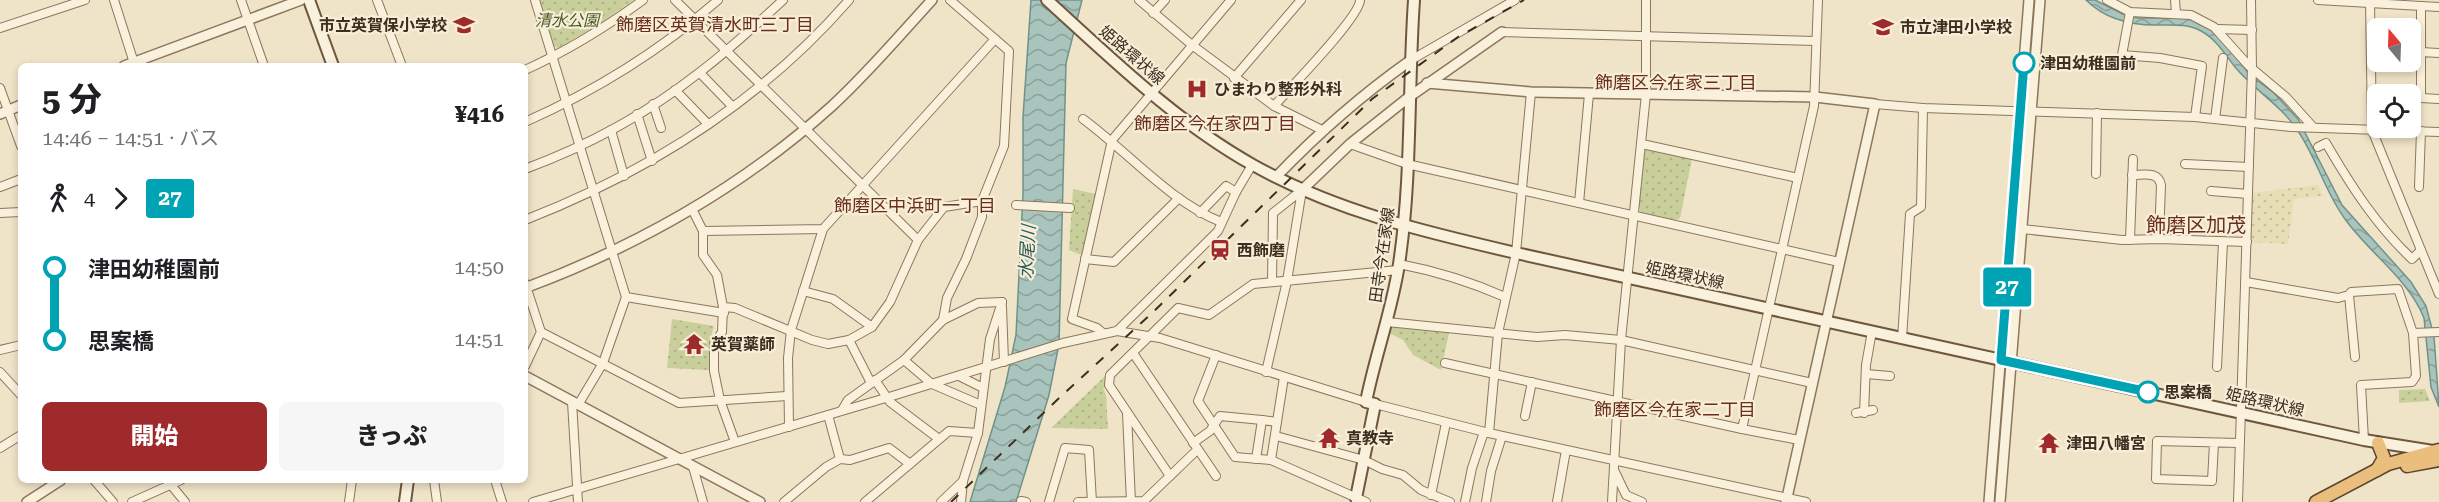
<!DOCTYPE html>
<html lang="ja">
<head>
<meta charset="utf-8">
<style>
	:root { --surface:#fff; --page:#f6f6f6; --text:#202124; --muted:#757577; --accent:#9e2a2b }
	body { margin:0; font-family:"Roboto Serif","Noto Sans JP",serif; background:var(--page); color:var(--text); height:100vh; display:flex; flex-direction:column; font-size:22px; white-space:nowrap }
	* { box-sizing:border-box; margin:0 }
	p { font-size:20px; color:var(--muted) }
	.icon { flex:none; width:33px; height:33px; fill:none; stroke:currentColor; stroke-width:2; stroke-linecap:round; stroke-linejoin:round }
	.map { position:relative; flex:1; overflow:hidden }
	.side { position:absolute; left:18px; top:63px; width:510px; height:420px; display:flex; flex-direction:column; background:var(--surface); border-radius:9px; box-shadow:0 3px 9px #0003 }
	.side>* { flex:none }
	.badge { padding:0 12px; border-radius:4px; font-size:21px; line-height:39px }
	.needle { width:39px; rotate:341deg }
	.controls { position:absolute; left:2367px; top:18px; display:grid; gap:12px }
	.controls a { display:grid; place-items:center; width:54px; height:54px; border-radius:9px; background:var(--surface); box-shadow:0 3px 9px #0003; font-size:30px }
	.map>.badge { position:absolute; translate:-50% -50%; box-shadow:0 0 0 3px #fff }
	.legs { display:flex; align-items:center; gap:9px; height:66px; padding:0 24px; font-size:20px }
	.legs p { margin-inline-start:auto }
	.head { display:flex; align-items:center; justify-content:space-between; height:102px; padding:0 24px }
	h1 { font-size:33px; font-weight:800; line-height:45px }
	.primary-button { display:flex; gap:12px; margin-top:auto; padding:12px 24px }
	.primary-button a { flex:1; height:69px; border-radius:9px; background:var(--accent); color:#fff; font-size:24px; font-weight:800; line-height:69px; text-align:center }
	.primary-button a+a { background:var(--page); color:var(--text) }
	ul { padding:0 24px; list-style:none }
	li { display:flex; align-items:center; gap:21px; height:72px; font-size:22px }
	li i { display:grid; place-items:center; width:9px; height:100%; margin:0 8px; background:currentColor }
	li i::after { content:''; width:15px; height:15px; margin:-8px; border:4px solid; border-radius:50%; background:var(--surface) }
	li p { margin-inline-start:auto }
	li:first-child i { background:linear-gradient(#0000 50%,currentColor 0) }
	li:last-child i { background:linear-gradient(currentColor 50%,#0000 0) }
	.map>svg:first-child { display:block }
</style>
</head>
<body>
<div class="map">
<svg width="2439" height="502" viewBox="0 0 2439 502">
	<defs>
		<pattern id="farmland-dots" width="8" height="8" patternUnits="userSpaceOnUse" patternTransform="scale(1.5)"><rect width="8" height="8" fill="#e6deb5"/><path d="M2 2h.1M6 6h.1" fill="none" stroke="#c6bf9b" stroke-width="1.8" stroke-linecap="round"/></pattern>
		<pattern id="green-dots" width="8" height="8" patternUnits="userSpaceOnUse" patternTransform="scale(1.5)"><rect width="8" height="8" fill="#c9cf9b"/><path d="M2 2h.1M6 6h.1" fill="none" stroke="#aeb285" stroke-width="1.8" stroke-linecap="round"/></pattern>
		<pattern id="water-waves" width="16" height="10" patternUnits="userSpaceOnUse" patternTransform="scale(1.5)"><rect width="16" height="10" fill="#a9c4bc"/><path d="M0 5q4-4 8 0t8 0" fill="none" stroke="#8ba098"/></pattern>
	</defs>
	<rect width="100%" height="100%" fill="#f0e4c8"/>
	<polygon fill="url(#farmland-dots)" points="2318,185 2323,196 2294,199 2288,244 2250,242 2251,193"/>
	<g fill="url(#green-dots)">
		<polygon points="540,0 633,0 602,22 558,48 554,46"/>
		<polygon points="1648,148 1692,159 1680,218 1676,220 1641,213 1639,207 1644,151"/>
		<polygon points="1073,189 1096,194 1084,256 1069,250"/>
		<polygon points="672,319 714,326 709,345 709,370 667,368"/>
		<polygon points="1389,327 1449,333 1441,370 1413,355 1403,340 1387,332"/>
		<polygon points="1106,375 1107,386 1103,388 1106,395 1108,429 1051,428"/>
		<polygon points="2425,389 2430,401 2399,403 2399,390"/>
	</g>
	<g fill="url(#water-waves)" stroke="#6f938a" stroke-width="1.5">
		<polygon points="1031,0 1082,0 1066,63 1059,344 1049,395 1016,502 970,502 1005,387 1016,335 1023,194 1023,117"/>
		<path d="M2086,0h9l28,14 15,4h48l11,3 10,5 23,22 19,26 25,19 24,26 44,86 69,77 15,24 8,30 5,71 -8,-20 -7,-69c-16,-40 -54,-64 -79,-99 -20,-27 -28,-60 -47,-88 -17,-26 -44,-41 -63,-64 -11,-14 -19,-28 -34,-36 -13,-7 -27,-6 -40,-6 -28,1 -55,-5 -75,-25z"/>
	</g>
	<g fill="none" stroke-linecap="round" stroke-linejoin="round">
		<defs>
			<g id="minor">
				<polyline points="114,0 135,66"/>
				<polyline points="241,0 264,66"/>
				<polyline points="377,0 402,66"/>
				<polyline points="535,0 626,297 603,363 578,405"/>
				<polyline points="675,0 918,240"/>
				<polyline points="1139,0 1192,45 1274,106 1322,130"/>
				<polyline points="2107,0 2130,12 2191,15 2214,27 2249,66 2286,97 2313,127"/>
				<polyline points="2175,0 2176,13"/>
				<polyline points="2318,0 2421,6 2421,52"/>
				<polyline points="2370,0 2372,130 2439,294"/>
				<polyline points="2421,6 2439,7"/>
				<polyline points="2130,12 2122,55 2160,58 2202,66 2195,117"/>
				<polyline points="1153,13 1165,0"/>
				<polyline points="0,28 85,0"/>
				<polyline points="2217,29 2252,30"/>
				<polyline points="1502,32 1816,41"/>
				<polyline points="1411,60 1515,0"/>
				<polyline points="2371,62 2421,63"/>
				<path d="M525,70c42,-19 81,-43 118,-70"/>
				<polyline points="700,73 732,106"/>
				<polyline points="1234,78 1301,0"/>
				<polyline points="0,88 21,146"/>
				<polyline points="675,90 708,124"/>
				<polyline points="2410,98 2421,98 2421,52 2439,53"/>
				<polyline points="2421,98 2439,99"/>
				<polyline points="653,104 661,128"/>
				<polyline points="1875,104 1923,108 2195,117 2291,127 2439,132"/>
				<path d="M1274,106c15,-17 86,-89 86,-106"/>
				<polyline points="637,114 652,161"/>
				<path d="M1083,119c45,33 86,82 138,103"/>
				<polyline points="2215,119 2223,58"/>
				<path d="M525,122c70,-31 135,-71 193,-122"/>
				<polyline points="611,130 624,176"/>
				<polyline points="1350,144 1407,164 1839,262"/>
				<polyline points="1642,144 1798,178"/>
				<path d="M2318,147l8,-4c25,43 50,82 86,116l9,-9"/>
				<polyline points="2185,164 2249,167"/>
				<path d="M525,169c62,-23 123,-56 175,-97 29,-22 56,-47 83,-72"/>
				<polyline points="2096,174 2097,113"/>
				<path d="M2132,175c13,0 26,-4 29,10l-2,54"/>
				<polyline points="0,187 21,179"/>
				<polyline points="2419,187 2421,131"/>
				<polyline points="2211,191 2248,194"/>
				<polyline points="1579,203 1589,94"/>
				<polyline points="1016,205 1070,208"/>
				<polyline points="692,209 703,231 703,255 717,275 723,307 722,332 714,344 714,371 720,400 735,442"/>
				<polyline points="0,213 21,212"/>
				<polyline points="1200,213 1226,186 1236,192"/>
				<path d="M525,220c123,-48 237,-120 324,-220"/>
				<polyline points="2022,229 2122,240 2159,239 2247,242"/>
				<polyline points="703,231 823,229 995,39"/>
				<polyline points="2130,240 2133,159"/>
				<polyline points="1085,259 1114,262 1179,198"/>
				<path d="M1399,264c37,7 72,18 106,33"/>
				<polyline points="1272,282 1273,213 1302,190"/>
				<polyline points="2246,282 2338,298 2349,295 2351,292 2398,289 2413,333 2416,376 2412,382 2361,385 2364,440"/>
				<polyline points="525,283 541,332 525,366"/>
				<polyline points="803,291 833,299 872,327"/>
				<polyline points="2349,295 2355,357"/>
				<polyline points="626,297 724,313"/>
				<polyline points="723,307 735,308 812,340 828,344 849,340 872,327 890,302 918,240 944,207 982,201"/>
				<polyline points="1002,307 1004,362"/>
				<polyline points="943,320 947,298 966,259 982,217 982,201 1004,146 1009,51 950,0"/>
				<polyline points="1387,322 1537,337 1565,335 1621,340 1812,383"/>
				<polyline points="1117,331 1160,338 1366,402"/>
				<polyline points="541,332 679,403 787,396"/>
				<polyline points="1103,333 1097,328 1072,319 1112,140 1231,0"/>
				<polyline points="2413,333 2439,332"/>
				<polyline points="1902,339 1910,214 1921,207 1923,108"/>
				<polyline points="849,340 871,383"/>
				<polyline points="0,350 21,345"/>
				<polyline points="1133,353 1216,476"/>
				<polyline points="1216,355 1198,401 1235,457 1271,460 1366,502"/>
				<polyline points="904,360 932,384 981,405"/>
				<polyline points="1445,363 1742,429 1799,440"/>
				<polyline points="2217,367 2223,242"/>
				<polyline points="0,372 21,395"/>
				<polyline points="1266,372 1287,281 1302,190"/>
				<polyline points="1866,374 1890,376"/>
				<polyline points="959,376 983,388"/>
				<polyline points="875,380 890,402 939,439"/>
				<polyline points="572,402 578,502"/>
				<polyline points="1375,404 1489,433 1806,502"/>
				<polyline points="842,410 848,400 904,360 943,320 978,303 1002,302"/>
				<polyline points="1127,413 1131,502"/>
				<polyline points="1856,413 1873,410"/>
				<polyline points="1864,413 1866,365 1872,331"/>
				<polyline points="1525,416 1532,382"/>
				<polyline points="789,427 788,358 791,330 823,229"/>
				<polyline points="1742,429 1814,106 1818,0"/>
				<polyline points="1489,433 1498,333 1516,253 1531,92"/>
				<polyline points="1276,436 1364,460 1382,469 1403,475 1421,490 1450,502"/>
				<polyline points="1193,443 1210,431 1220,416 1262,420"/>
				<polyline points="2214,443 2212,481 2156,479 2157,441 2239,443"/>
				<polyline points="0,448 21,435"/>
				<polyline points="840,459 850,460 889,448 910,464"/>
				<polyline points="1256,459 1262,420 1277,422"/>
				<polyline points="1271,460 1284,377"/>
				<polyline points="693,467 703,502"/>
				<polyline points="1615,472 1626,495 1642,502"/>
				<polyline points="1170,476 1109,385 1110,375 1178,308 1209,315 1253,284 1398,270"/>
				<polyline points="94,480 113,502"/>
				<polyline points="167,480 185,502"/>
				<polyline points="434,480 437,502"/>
				<polyline points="495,480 502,502"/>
				<polyline points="1431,495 1446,423"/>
				<polyline points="1021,501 1026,502"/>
				<polyline points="132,502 181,480"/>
				<polyline points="349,502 352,480"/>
				<polyline points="533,502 889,397 1063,343 1117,331 1218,231 1236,192 1252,165"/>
				<polyline points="784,502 826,467 840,459 828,415"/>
				<polyline points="865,502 949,431 978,433"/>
				<polyline points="941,502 963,481"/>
				<polyline points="961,502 963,481 978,433 990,339 1002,302"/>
				<polyline points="1049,502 1065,448 1089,450 1092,502"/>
				<polyline points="1078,502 1144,501 1197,450"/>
				<polyline points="1465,502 1472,468 1484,432"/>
				<polyline points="1486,502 1491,471 1502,436"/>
				<polyline points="1557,502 1566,450"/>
				<polyline points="1612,502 1621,340 1646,94 1646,0"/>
				<polyline points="2238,502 2252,69 2251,0"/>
			</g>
			<g id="tertiary">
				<polyline points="124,66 301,0"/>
				<polyline points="1427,83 1531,92 1815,97 1875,104 1786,502"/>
				<polyline points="0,114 21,105"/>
				<path d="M1276,177c43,-45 84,-81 135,-117"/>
				<polyline points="1302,190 1350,144 1409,97 1502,32"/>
				<path d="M525,288c113,-42 217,-101 307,-182 36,-33 67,-70 100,-106"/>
				<polyline points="525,376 760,502"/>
				<polyline points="27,502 61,480"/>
				<polyline points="1989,502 2029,0"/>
				<polyline points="2000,502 2040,0"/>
			</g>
			<g id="secondary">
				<polyline points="309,0 333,66"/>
				<path d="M1047,0c64,58 129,122 206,165 82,46 172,67 263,88l848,187 69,11"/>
				<polyline points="405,502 408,480"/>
				<path d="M1358,502l-2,-4 19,-94 -9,-2c9,-46 26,-91 33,-138 13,-86 9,-176 15,-264"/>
			</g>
			<g id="trunk">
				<polyline points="2407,466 2439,460"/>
				<polyline points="2377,470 2384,458 2378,443"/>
				<polyline points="2316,502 2388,464 2439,450"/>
			</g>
		</defs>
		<use href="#minor" stroke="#8d765c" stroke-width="10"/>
		<use href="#tertiary" stroke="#8d765c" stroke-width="12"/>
		<use href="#secondary" stroke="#6f573f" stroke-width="14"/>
		<use href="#trunk" stroke="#5b4430" stroke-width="15"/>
		<use href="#minor" stroke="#faf1dc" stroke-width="8"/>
		<use href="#tertiary" stroke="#faf1dc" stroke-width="9"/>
		<use href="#secondary" stroke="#faf1dc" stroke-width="10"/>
		<use href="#trunk" stroke="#eabe7c" stroke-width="12"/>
		<polyline stroke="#3d2e20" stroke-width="2" stroke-dasharray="10 10" stroke-linecap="butt" points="951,502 1057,400 1150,315 1372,99 1458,37 1524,0"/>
	</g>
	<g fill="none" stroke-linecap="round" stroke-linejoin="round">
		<defs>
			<polyline id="line-1" points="2024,63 2001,360 2148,392"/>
		</defs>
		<use href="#line-1" stroke="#fff" stroke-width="14"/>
		<use href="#line-1" stroke="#00a3b4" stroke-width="9"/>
	</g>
	<defs>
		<symbol id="school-bare" viewBox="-9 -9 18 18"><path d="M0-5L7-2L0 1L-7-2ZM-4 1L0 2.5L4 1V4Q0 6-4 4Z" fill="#9e2a2b" stroke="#f7eed8" stroke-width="2.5" paint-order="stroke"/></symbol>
		<symbol id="hospital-bare" viewBox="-9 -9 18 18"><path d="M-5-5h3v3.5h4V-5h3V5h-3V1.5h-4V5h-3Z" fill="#9e2a2b" stroke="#f7eed8" stroke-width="2.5" paint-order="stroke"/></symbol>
		<symbol id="station-bare" viewBox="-9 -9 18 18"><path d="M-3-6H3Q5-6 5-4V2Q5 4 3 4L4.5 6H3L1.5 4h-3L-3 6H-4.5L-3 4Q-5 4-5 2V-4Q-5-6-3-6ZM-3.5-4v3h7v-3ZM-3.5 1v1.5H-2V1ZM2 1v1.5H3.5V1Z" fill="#9e2a2b" stroke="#f7eed8" stroke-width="2.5" paint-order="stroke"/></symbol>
		<symbol id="temple-bare" viewBox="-9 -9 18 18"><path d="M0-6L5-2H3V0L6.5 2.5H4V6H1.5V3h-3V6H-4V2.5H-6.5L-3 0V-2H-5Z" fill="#9e2a2b" stroke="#f7eed8" stroke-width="2.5" paint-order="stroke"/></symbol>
	</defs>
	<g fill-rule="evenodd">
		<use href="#school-bare" x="449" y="10" width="30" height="30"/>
		<use href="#school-bare" x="1868" y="12" width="30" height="30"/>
		<use href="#hospital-bare" x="1182" y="74" width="30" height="30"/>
		<use href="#station-bare" x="1205" y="235" width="30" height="30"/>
		<use href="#temple-bare" x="679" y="329" width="30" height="30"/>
		<use href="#temple-bare" x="1314" y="423" width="30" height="30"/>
		<use href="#temple-bare" x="2034" y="428" width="30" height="30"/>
	</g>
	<g fill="#fff" stroke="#00a3b4" stroke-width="3">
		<circle cx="2024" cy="63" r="10"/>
		<circle cx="2148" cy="392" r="10"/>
	</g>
	<g text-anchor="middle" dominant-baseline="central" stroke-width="4.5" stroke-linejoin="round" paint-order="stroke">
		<g font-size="16" font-style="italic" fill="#4d5a26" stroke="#f7eed8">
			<text x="567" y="20">清水公園</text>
		</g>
		<g font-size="16" font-weight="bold" fill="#3d2e20" stroke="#f7eed8" text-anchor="start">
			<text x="447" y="25" text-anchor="end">市立英賀保小学校</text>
			<text x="1900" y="27">市立津田小学校</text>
			<text x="1214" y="89">ひまわり整形外科</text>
			<text x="1237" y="250">西飾磨</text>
			<text x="711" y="344">英賀薬師</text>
			<text x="1346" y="438">真教寺</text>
			<text x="2066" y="443">津田八幡宮</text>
		</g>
		<g font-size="16" fill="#3d2e20" stroke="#f7eed8">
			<text transform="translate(1132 55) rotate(41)">姫路環状線</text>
			<text transform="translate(1382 255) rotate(-82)">田寺今在家線</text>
			<text transform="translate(1685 275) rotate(12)">姫路環状線</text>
			<text transform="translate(2265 402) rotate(13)">姫路環状線</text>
		</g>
		<g font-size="16" font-weight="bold" fill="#3d2e20" stroke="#f7eed8" text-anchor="start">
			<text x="2040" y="63">津田幼稚園前</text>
			<text x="2164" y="392">思案橋</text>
		</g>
		<g font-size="18" fill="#6b2e1e" stroke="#f7eed8">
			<text x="715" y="24">飾磨区英賀清水町三丁目</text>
			<text x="1676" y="82">飾磨区今在家三丁目</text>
			<text x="1215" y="123">飾磨区今在家四丁目</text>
			<text x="915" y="205">飾磨区中浜町一丁目</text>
			<text x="1675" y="409">飾磨区今在家二丁目</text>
		</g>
		<g font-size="18" font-style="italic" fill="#2f5d5a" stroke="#f7eed8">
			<text transform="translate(1027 252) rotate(-87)">水尾川</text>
		</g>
		<g font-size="20" fill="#6b2e1e" stroke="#f7eed8">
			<text x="2196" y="225">飾磨区加茂</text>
		</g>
	</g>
</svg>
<div class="controls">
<a><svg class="needle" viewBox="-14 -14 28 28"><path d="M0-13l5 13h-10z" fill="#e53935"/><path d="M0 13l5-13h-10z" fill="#757577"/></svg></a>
<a><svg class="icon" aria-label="locate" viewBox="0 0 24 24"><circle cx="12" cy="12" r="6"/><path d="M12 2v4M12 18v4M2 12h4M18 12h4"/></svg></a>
</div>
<b class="badge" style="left:2007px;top:287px;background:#00a3b4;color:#fff">27</b>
<section class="side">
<div class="head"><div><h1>5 分</h1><p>14:46 – 14:51 · バス</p></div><b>¥416</b></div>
<div class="legs"><svg class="icon" aria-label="walk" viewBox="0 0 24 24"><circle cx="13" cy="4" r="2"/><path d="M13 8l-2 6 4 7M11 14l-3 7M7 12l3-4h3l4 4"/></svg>4<svg class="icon" aria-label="forward" viewBox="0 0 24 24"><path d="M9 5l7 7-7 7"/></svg><b class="badge" style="background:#00a3b4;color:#fff">27</b></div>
<ul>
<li><i style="color:#00a3b4"></i><b>津田幼稚園前</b><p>14:50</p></li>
<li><i style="color:#00a3b4"></i><b>思案橋</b><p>14:51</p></li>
</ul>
<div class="primary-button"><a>開始</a><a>きっぷ</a></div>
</section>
</div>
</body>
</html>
